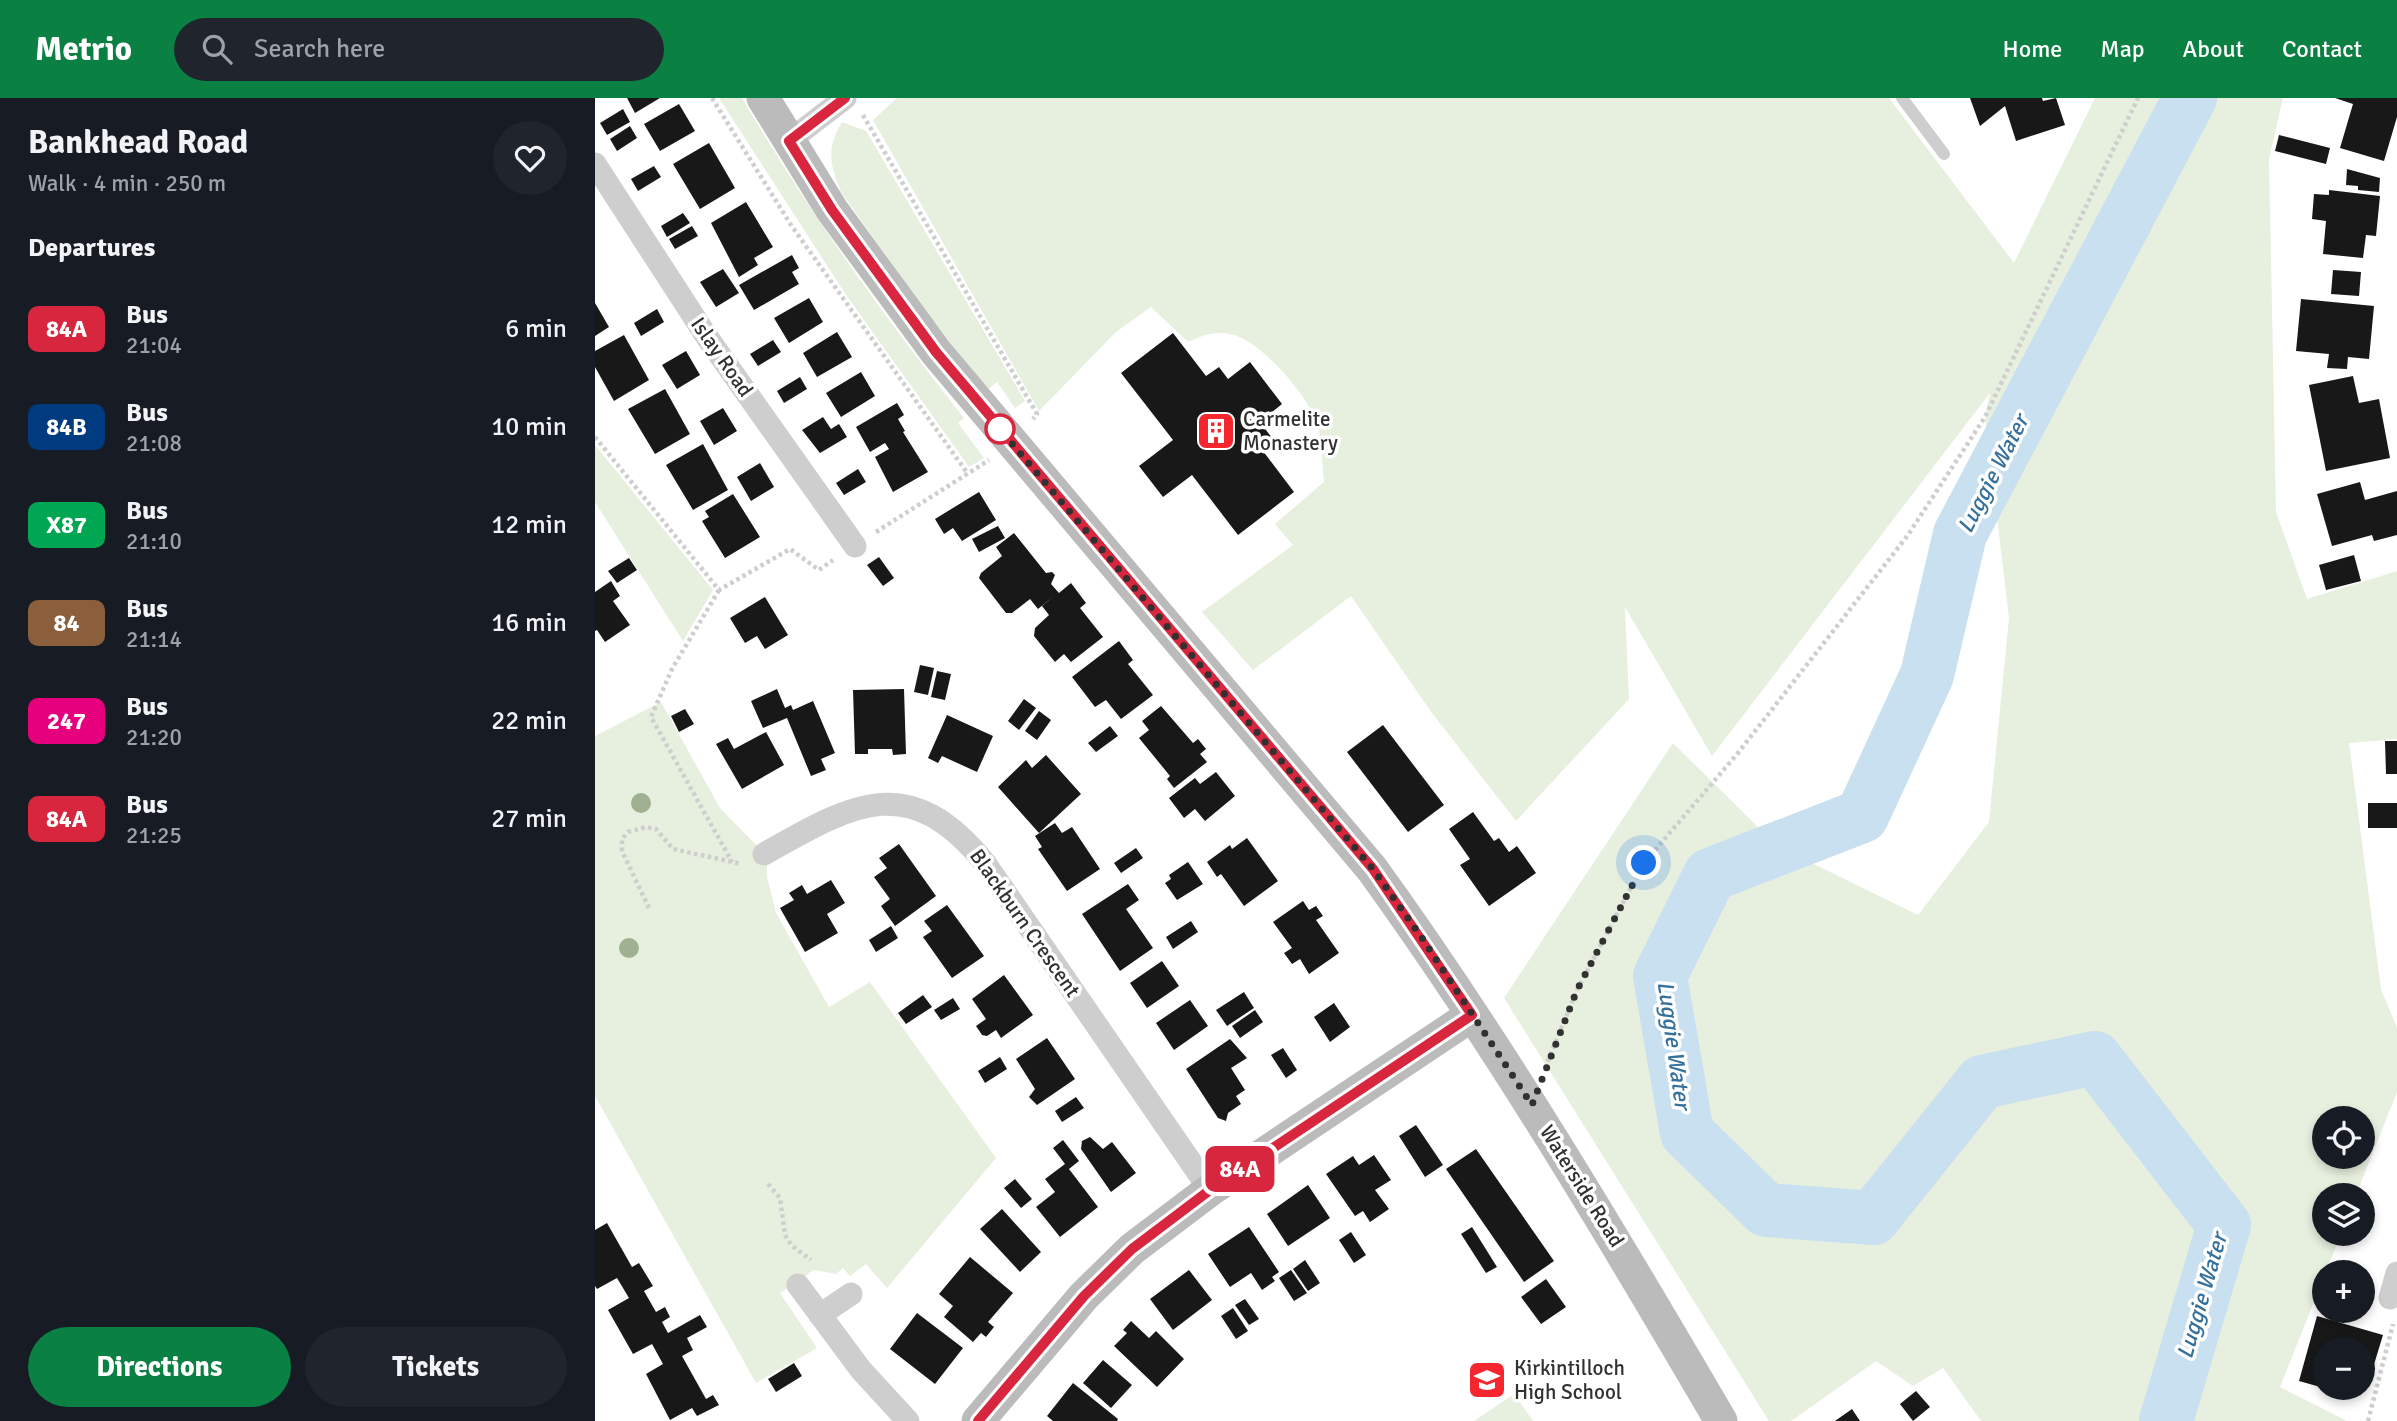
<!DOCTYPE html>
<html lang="en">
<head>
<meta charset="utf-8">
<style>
	:root { --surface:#171b24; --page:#20242c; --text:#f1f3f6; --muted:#9ea1a6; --accent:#0b8043 }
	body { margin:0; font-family:Signika,sans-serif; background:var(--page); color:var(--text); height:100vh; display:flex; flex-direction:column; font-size:26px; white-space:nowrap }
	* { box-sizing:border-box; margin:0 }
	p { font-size:23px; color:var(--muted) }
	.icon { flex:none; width:38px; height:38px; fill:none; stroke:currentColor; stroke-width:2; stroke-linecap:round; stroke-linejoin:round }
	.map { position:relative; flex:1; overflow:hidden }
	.panel { display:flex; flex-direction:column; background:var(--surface); width:595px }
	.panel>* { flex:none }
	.badge { padding:0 14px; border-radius:10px; font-size:24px; line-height:46px }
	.tools { position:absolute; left:1717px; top:1008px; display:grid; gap:14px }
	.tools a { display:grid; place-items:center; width:63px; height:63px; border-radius:50%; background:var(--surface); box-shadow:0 4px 10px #0003; font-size:35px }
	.you { position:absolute; width:35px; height:35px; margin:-18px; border:5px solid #fff; border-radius:50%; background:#1a73e8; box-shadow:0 0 0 10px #1a73e833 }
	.map>.badge { position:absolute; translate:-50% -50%; box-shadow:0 0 0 4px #fff }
	h2 { padding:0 28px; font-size:26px; line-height:63px }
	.round { display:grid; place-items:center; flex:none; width:74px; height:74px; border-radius:37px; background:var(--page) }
	.overview { display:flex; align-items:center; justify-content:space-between; height:119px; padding:0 28px }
	h1 { font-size:33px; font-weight:700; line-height:52px }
	.primary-button { display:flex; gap:14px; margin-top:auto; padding:14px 28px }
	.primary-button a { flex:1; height:80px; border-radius:42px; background:var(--accent); color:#fff; font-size:28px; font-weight:700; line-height:80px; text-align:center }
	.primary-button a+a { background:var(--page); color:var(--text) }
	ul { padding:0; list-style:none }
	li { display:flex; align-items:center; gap:21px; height:98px; padding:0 28px }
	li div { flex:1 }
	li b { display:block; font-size:26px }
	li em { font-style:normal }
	li .badge { min-width:77px; font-weight:700; text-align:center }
	header { display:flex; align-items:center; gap:42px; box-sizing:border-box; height:98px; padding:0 35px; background:var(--accent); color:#fff }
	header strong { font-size:33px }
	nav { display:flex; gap:38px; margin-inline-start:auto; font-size:24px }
	.search { width:490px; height:63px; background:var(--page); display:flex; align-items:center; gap:18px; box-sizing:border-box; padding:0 24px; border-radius:38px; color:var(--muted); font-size:26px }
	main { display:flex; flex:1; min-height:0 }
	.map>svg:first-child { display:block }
</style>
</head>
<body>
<header>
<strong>Metrio</strong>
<div class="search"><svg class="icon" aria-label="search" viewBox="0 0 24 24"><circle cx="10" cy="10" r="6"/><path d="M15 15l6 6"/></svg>Search here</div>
<nav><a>Home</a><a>Map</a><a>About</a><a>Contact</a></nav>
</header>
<main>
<section class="panel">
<div class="overview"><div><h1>Bankhead Road</h1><p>Walk · 4 min · 250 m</p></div><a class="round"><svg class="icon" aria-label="heart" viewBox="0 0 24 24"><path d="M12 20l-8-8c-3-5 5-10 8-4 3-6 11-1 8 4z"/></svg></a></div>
<h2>Departures</h2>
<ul>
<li><span class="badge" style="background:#d7263d;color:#fff">84A</span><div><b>Bus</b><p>21:04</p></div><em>6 min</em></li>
<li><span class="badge" style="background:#003b80;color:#fff">84B</span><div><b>Bus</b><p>21:08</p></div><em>10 min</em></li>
<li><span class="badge" style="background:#00a651;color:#fff">X87</span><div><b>Bus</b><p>21:10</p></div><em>12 min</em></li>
<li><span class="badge" style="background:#8b5e3c;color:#fff">84</span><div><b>Bus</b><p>21:14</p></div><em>16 min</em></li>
<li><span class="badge" style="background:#e6007e;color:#fff">247</span><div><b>Bus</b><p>21:20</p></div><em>22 min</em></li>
<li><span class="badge" style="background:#d7263d;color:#fff">84A</span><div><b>Bus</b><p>21:25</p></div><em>27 min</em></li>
</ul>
<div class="primary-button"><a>Directions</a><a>Tickets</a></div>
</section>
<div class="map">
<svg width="1802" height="1323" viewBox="0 0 1802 1323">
	<rect width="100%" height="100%" fill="#fff"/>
	<g fill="#e7efdf" fill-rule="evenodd">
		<path d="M124,0h23c67,114 140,216 222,320l-6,5 26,35 -15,9 -123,-172z"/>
		<path d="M302,0h992l125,165 81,-165h188l-14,61 7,353 31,87 90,-28v168l-48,4 32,246 16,39v64l-41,103h-32v39h17l-61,153 67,34h-366l-38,-53 -30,18 -37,-25 -85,60h-22l-265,-423 169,-255 104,103 141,69 71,-93 20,-204 -24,-201 5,-24 -278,363 -87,-149 4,92 -113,122 -84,-108 -81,-117 -98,74 -51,-58 91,-67 -18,-21 49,-42c-2,-18 -2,-38 -6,-55 -8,-30 -58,-88 -88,-93 -17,-3 -28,2 -42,8l-37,-35 -35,25 -77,79 -166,-291zM1729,1020h39v39h-39z"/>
		<path d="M247,24l24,9 159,270 -10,7 -18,-26 -9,7 -56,-69 -91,-128c-11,-26 -15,-44 1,-70z"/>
		<polygon points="0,347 118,492 88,543 0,404"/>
		<polygon points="66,604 125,710 161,747 172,766 172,779 181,815 234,909 275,884 401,1060 292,1190 271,1166 255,1178 248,1170 241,1176 219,1172 185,1195 222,1250 161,1285 0,998 0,638"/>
		<polygon points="919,1296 938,1323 879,1323"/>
	</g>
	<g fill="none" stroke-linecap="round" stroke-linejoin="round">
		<polyline stroke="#c9e0f0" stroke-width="54" points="1571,1323 1629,1127 1500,960 1387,984 1278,1120 1171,1112 1092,1035 1065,878 1115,777 1267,718 1332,577 1365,436 1595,0"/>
	</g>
	<g fill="#181818">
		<polygon points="32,0 65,0 40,15"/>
		<polygon points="1375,0 1447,0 1448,3 1461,0 1470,27 1421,43 1410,8 1385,28"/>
		<polygon points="1802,0 1802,19 1789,63 1745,50 1758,6 1740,0"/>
		<polygon points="84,6 100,33 65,53 49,26"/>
		<polygon points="28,11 35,24 12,37 5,25"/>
		<polygon points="35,28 42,40 22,53 15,41"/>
		<polygon points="1684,37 1735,50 1731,66 1680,53"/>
		<polygon points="114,45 140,90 105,111 78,66"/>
		<polygon points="59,68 66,79 43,93 36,81"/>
		<polygon points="1752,71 1785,80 1784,94 1763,92 1763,88 1751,87"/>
		<polygon points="1734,92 1785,98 1781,138 1771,137 1768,160 1728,156 1731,123 1717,121 1719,96 1734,97"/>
		<polygon points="151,104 178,149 159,160 163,167 144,179 116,125"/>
		<polygon points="88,115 95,125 72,139 66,128"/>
		<polygon points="97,128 103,138 80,151 74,141"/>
		<polygon points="197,157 204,170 197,174 204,186 159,212 144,187"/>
		<polygon points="128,171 144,195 121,209 105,184"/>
		<polygon points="1738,172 1766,174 1764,198 1736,196"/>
		<polygon points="214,200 228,224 194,245 179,220"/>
		<polygon points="1706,201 1779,208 1774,261 1753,259 1752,271 1732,270 1734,256 1701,253"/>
		<polygon points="0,205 14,229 0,238"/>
		<polygon points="62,211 69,224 46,238 39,225"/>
		<polygon points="242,234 257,259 222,279 208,255"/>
		<polygon points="578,235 611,278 624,269 633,281 655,264 687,306 665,324 680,344 668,353 699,394 643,437 597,377 568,399 544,368 578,342 526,275"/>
		<polygon points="29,237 54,282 19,303 0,269 0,253"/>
		<polygon points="178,242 186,254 163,268 155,256"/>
		<polygon points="91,253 105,277 82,291 67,267"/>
		<polygon points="266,274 280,298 246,319 231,295"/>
		<polygon points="1758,278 1764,305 1784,301 1795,360 1731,373 1714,287"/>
		<polygon points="205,279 212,291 189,305 182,293"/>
		<polygon points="70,291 95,336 60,356 33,311"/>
		<polygon points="302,305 309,317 303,321 310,333 308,334 333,374 298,394 280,359 294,351 290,345 275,354 261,329"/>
		<polygon points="128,310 142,333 119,347 105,323"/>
		<polygon points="228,319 236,331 244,326 252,339 225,355 207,332"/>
		<polygon points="108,346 133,392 98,412 71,367"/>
		<polygon points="165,365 179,389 156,403 142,379"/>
		<polygon points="263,371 271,384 249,397 241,385"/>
		<polygon points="1765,384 1770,402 1802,393 1802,437 1779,443 1777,437 1737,448 1722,396"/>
		<polygon points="384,394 401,422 367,443 358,430 349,436 340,421"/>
		<polygon points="138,396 165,439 130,460 107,423 114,419 110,413"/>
		<polygon points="403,428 410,440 384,454 377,441"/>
		<polygon points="419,435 451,475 457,474 460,477 456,486 464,495 476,485 491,505 485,510 508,539 476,564 469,556 460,564 439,538 440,530 454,517 447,508 460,497 443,511 435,501 417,515 411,515 384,480 386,475 407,458 401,449"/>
		<polygon points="1759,457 1766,483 1731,492 1724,467"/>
		<polygon points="284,459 299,480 288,488 272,467"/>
		<polygon points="34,460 42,472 22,485 13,473"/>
		<polygon points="16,483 25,498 18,503 35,527 10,544 2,532 0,533 0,494"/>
		<polygon points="170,499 193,537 170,551 162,538 150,545 135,520"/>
		<polygon points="524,543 538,562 533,566 558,597 526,621 511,602 500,609 477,579"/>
		<polygon points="325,567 339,570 333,597 319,594"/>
		<polygon points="342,573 356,576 350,602 336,599"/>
		<polygon points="182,591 190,610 196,607 198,612 218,603 240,655 226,661 231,672 216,678 192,620 168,630 156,603"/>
		<polygon points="309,591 311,656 298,657 297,651 273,651 273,656 260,656 258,592"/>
		<polygon points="429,601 441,610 424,632 413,623"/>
		<polygon points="566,608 598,645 603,641 611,651 605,656 612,664 579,690 572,681 575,678 544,640 554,632 547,623"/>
		<polygon points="90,611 99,626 84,634 76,618"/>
		<polygon points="444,613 456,622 442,642 430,633"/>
		<polygon points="352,617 398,638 382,674 347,658 343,665 333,660"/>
		<polygon points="788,627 849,707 813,734 752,654"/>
		<polygon points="515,628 523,638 501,654 493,645"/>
		<polygon points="171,634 189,667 147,691 121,646 133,640 139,651"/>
		<polygon points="1790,643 1802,643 1802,676 1791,676"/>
		<polygon points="451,657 486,696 444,735 403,689 431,662 437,670"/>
		<polygon points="621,674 640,698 610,723 600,711 589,720 574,700 600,680 605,686"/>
		<rect x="1773" y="705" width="29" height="25"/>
		<polygon points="878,714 899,743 904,740 914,754 922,748 941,775 894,808 865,767 875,761 854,731"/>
		<polygon points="460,725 467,735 477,729 505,771 472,793 443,751 447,749 440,738"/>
		<polygon points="652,740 683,783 649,808 626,776 622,779 612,764 635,747 637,751"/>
		<polygon points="304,746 341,798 300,828 286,808 295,801 279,779 292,770 284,760"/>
		<polygon points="541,750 548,760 526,775 519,765"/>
		<polygon points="593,764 608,786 582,802 570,785 576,781 574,777"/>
		<polygon points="236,782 250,805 232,816 243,835 210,854 185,810 199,802 194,795 207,787 212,796"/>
		<polygon points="533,786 544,802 531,811 558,850 525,873 487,816"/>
		<polygon points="708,803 714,812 721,808 728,818 721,822 744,855 714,876 705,861 697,866 689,855 697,850 678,824"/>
		<polygon points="352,807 389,858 357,880 328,839 337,833 329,823"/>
		<polygon points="596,823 603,834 578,851 571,839"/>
		<polygon points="296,828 303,840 281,854 274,842"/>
		<polygon points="567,863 584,888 552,910 535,885"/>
		<polygon points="409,877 438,917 406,940 401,932 392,938 387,937 381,928 391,921 377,901"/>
		<polygon points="649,894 659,910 632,928 621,912"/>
		<polygon points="328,897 337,909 311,926 303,915"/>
		<polygon points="358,900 365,911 346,922 339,912"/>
		<polygon points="595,902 613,928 579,952 561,925"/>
		<polygon points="739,905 755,929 735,944 719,919"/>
		<polygon points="660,912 668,924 645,940 637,928"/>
		<polygon points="452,940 480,981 442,1007 434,999 440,991 421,961"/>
		<polygon points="635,941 652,960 636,970 650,992 641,998 646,1006 633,1015 631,1023 623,1020 591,971"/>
		<polygon points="688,950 702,972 691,980 676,957"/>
		<polygon points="405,959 412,971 390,985 383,973"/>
		<polygon points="481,999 489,1010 467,1024 460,1013"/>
		<polygon points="821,1027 848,1067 830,1079 804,1038"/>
		<polygon points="495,1039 508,1051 517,1044 541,1075 516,1094 486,1051 487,1043"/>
		<polygon points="468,1042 484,1063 474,1071 503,1109 465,1139 441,1109 460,1094 450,1081 470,1066 458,1050"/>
		<polygon points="881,1051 959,1163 929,1184 851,1071"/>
		<polygon points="779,1057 796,1082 780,1092 794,1111 775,1124 768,1113 760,1118 731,1076 758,1058 764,1067"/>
		<polygon points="420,1081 437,1101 426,1110 409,1090"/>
		<polygon points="713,1087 735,1120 693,1148 672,1116"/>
		<polygon points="407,1111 446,1154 425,1174 385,1131"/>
		<polygon points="12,1125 37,1169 44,1165 58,1188 49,1193 61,1214 70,1209 75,1219 67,1224 73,1235 105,1217 112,1229 92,1240 98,1252 87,1258 111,1301 118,1297 124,1307 102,1318 97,1310 75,1322 51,1276 68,1266 57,1246 38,1256 13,1212 34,1200 22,1180 2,1191 0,1188 0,1132"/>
		<polygon points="654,1129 684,1174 677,1179 680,1183 667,1192 656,1175 635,1189 613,1156"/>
		<polygon points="877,1129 902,1169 891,1175 866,1136"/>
		<polygon points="756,1134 771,1157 759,1165 744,1142"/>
		<polygon points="375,1159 418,1195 393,1224 399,1229 391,1239 386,1235 378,1244 349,1219 358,1208 344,1196"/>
		<polygon points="710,1162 725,1185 713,1193 698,1171"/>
		<polygon points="594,1172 617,1202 578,1232 555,1201"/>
		<polygon points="696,1172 712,1195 699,1203 684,1180"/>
		<polygon points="951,1181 971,1209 946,1226 926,1199"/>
		<polygon points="650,1201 664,1221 654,1227 640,1207"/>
		<polygon points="638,1210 653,1233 641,1241 626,1218"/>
		<polygon points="322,1215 368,1250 340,1286 295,1251"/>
		<polygon points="1722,1218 1788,1237 1777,1273 1768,1270 1768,1251 1729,1251 1729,1290 1704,1283"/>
		<polygon points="536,1223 554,1240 561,1233 589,1261 562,1289 519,1248 532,1235 528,1232"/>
		<polygon points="508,1262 537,1287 516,1310 488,1285"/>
		<polygon points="199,1265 207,1278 181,1294 173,1281"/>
		<polygon points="478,1285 523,1321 522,1323 458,1323 452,1318"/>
		<polygon points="1321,1293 1335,1309 1318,1323 1305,1306"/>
		<polygon points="1257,1311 1265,1323 1240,1323"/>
	</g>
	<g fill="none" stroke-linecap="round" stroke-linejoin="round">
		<g stroke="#cecece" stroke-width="4.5" stroke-dasharray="3.5 3.5" stroke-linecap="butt">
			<polyline points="117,0 196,127 373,376"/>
			<polyline points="268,17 442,316 438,321"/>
			<polyline points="0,339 124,492 195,451 224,472 238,462"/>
			<polyline points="281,434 394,362"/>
			<polyline points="124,492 77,571 56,619 137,764"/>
			<polyline points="54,810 27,753 27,741 33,734 51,729 61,731 78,751 147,766"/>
			<polyline points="950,970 982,892 1049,765 1143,655 1313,437 1390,319 1543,0"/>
			<polyline points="173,1086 185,1100 190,1137 196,1147 216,1162"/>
			<polyline points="1773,1323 1798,1226"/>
		</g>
		<polyline stroke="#cecece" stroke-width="12" points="1307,0 1349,56"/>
		<g stroke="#cecece" stroke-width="23">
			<polyline points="194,43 250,0"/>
			<polyline points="0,66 112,239 260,448"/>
			<path d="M169,756c90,-51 145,-84 221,9l225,327"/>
			<polyline points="203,1187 266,1272 313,1323"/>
			<polyline points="1795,1200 1802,1175"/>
			<polyline points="225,1217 256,1196"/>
		</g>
		<g stroke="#bbb" stroke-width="33">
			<path d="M168,0l69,112 104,142 436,517c128,177 239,364 349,552"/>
			<polyline points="383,1323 489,1198 537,1151 615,1092 877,917"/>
		</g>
	</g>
	<g fill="#a0b192">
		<circle cx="46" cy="705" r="10"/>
		<circle cx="34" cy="850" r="10"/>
	</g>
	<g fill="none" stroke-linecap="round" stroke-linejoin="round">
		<defs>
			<polyline id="line" points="250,0 194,43 237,112 341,254 778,771 877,917 615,1092 537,1151 489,1198 383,1323"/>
		</defs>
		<use href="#line" stroke="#fff" stroke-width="16"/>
		<use href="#line" stroke="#d7263d" stroke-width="10"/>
		<polyline stroke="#313131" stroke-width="7" stroke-dasharray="0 12.6" points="405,331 403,329 778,771 827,840 937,1007 982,892 1049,765"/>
	</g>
	<defs>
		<symbol id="building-square" viewBox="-11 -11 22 22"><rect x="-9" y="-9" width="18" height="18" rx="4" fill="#f6262e" stroke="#fff"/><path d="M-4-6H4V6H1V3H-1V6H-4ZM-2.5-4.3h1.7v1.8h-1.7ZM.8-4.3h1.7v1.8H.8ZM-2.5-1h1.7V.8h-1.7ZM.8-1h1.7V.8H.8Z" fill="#fff"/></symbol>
		<symbol id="school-square" viewBox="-11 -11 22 22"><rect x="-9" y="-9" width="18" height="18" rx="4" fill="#f6262e" stroke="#fff"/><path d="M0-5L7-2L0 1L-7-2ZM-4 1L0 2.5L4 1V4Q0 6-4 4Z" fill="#fff"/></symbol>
	</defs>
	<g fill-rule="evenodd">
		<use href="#building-square" x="599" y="311" width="44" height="44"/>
		<use href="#school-square" x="870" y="1260" width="44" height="44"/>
	</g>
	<circle fill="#fff" stroke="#d7263d" stroke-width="3.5" cx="405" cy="331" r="14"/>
	<g text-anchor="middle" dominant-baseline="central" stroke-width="7" stroke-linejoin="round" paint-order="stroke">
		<g font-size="21" fill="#313131" stroke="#fff">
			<text transform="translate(127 259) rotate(55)">Islay Road</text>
			<text transform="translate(430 825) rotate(55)">Blackburn Crescent</text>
			<text transform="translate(987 1088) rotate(58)">Waterside Road</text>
		</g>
		<g font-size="21" fill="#313131" stroke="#fff" text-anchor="start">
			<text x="648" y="321">Carmelite<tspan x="648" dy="24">Monastery</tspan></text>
			<text x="919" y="1270">Kirkintilloch<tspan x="919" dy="24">High School</tspan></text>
		</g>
		<g font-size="23" font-style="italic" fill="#36719d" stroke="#fff">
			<text transform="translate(1398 376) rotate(-63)">Luggie Water</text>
			<text transform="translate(1079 947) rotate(82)">Luggie Water</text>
			<text transform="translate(1607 1198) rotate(-74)">Luggie Water</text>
		</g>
	</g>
</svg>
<div class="tools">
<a><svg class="icon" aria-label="locate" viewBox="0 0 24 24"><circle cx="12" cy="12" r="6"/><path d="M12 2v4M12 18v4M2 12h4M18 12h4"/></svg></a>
<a><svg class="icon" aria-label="layers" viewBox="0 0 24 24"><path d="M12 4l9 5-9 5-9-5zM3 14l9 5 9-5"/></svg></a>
<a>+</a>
<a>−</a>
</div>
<div class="you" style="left:1049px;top:765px"></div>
<b class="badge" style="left:645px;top:1071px;background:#d7263d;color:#fff">84A</b>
</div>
</main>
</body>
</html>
